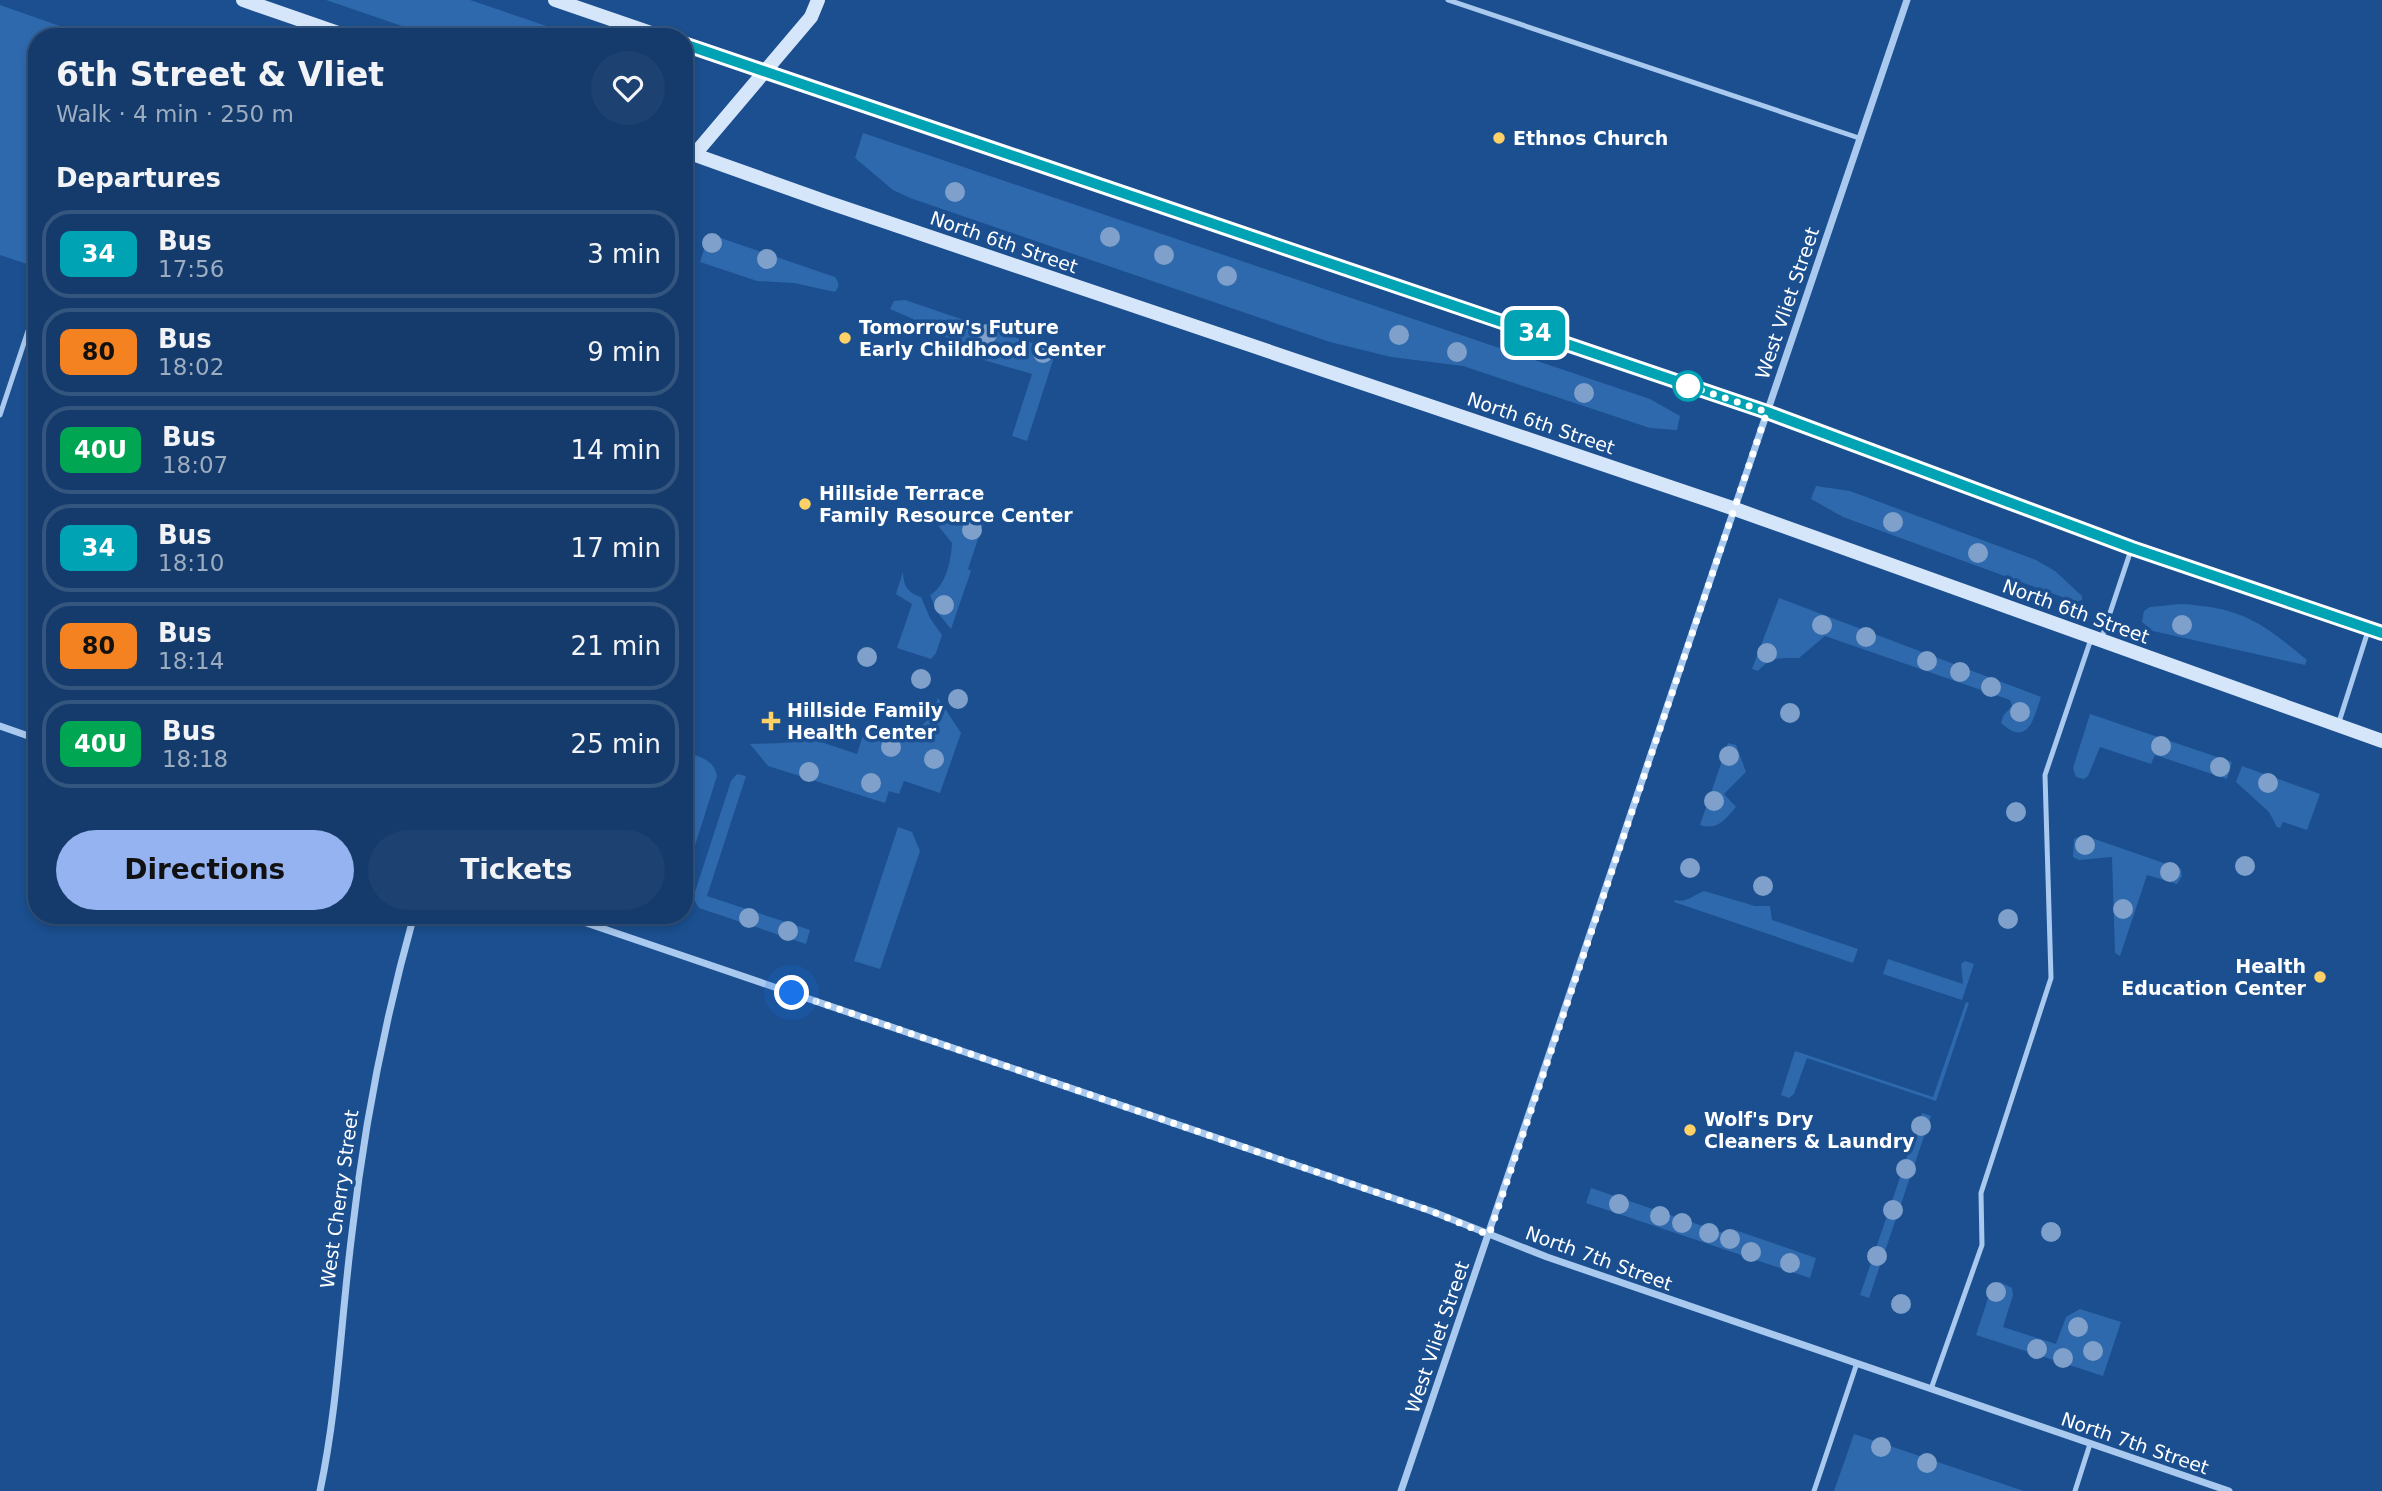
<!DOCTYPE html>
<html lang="en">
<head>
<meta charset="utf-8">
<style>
	:root { --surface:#143b6b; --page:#1d4271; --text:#f1f3f6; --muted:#9dadc1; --line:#33557e; --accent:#95b2f1 }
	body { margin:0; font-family:"DejaVu Sans",sans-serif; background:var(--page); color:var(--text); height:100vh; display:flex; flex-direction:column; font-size:26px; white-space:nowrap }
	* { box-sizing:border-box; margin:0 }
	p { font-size:23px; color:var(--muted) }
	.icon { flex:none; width:38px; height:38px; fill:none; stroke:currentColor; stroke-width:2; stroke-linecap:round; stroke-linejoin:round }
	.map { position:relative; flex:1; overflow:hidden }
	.panel { position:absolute; left:28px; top:28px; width:665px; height:896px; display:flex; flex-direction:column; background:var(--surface); border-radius:28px; box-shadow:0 4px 10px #0003,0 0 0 2px var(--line) }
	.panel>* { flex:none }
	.badge { padding:0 14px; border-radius:10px; font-size:24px; line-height:46px }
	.you { position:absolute; width:35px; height:35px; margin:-18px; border:5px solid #fff; border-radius:50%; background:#1a73e8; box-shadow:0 0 0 10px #1a73e833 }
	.map>.badge { position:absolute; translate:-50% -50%; box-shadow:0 0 0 4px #fff }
	h2 { padding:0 28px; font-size:26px; line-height:63px }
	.round { display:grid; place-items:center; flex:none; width:74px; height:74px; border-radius:37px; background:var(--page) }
	.headline { display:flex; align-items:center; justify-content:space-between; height:119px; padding:0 28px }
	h1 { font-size:33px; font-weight:600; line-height:52px }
	.action { display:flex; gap:14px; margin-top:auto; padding:14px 28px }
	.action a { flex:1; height:80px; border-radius:42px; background:var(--accent); color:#111; font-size:28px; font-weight:600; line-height:80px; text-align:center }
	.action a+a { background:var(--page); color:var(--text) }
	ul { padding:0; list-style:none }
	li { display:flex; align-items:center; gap:21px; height:88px; margin:0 14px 10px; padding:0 14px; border:4px solid var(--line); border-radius:28px }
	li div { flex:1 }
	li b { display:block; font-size:26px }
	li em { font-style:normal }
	li .badge { min-width:77px; font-weight:700; text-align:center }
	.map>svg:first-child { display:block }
</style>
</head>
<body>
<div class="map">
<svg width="2382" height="1491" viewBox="0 0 2382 1491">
	<rect width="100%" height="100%" fill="#1b4f8f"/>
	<g fill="#2e69ad">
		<polygon points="326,0 470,0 579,37 434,37"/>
		<polygon points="0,5 91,37 37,37 37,205 29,256 33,266 0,255"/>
		<polygon points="863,133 1650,399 1680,416 1677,430 1650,428 1463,366 1391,357 1330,342 910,198 893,190 855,158"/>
		<path d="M709,234l126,43c4,5 5,9 0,15l-41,-9 -37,-2 -57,-19z"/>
		<polygon points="905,300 1056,351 1027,441 1012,436 1032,374 977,358 931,327 890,309 894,301"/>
		<path d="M684,349c14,22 8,29 0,52z"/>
		<polygon points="1816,486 1850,491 2036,560 2055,571 2082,596 2082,600 2076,602 1843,517 1811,499"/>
		<path d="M944,512l39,12 -15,45 3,2 -20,58 -14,-17 -7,-17c16,-9 21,-34 22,-52l-13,-16z"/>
		<path d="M903,572c0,14 5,21 18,25l9,21 12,17 -6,18 -5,6 -34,-11 15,-44 -16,-10z"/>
		<path d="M1779,598l262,99c-7,21 -13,51 -40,26l2,-7 9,-10 -2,-6 -185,-64 -26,22c-18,0 -27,-2 -41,13l-6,-2z"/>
		<path d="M2180,604c61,3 81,18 127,56l-2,5 -152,-34 -11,-9 2,-11 6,-4z"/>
		<path d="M938,698l23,35 -21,60 -36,-12 -5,13 -10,-3 -4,12 -117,-37 -18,-22 33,-1 18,-3 2,-4 54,18 7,-22 9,3 1,-5 16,5 4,-8c27,9 36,-7 44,-29z"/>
		<polygon points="2090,714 2232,762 2227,779 2155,755 2151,764 2100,747 2088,776 2084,779 2076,777 2073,768"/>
		<path d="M1728,743l8,2 10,27 -22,22 12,13c-11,12 -18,24 -36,18z"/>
		<path d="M684,751c15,6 30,8 33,25l-33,104z"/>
		<polygon points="2242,766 2320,794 2307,830 2283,822 2280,828 2277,827 2269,812 2236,782"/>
		<polygon points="737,774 746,776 707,896 810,930 806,944 699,908 693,898 731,781"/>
		<polygon points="898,827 912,832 920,851 880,969 854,961"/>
		<polygon points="2083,835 2181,869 2182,876 2177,884 2147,875 2120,956 2115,953 2112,857 2079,860 2073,857 2074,839"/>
		<path d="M1704,891l51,15h15l2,14 86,29 -5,14 -179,-61 1,-2c12,3 18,-5 29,-9z"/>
		<polygon points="1888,959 1963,984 1961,964 1965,961 1974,964 1962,1000 1883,974"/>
		<polygon points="1966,1002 1969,1003 1936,1101 1807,1058 1794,1094 1789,1098 1781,1095 1795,1051 1933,1097"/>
		<polygon points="1922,1113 1931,1116 1869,1298 1860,1295"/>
		<polygon points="1591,1188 1732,1236 1735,1230 1816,1258 1810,1278 1586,1203"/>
		<polygon points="2000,1282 2012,1288 2013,1295 2003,1327 2056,1344 2066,1317 2080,1309 2121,1322 2103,1376 1976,1335 1992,1286"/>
		<polygon points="1854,1434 2024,1491 1834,1491"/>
	</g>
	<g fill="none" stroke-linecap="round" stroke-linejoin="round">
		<g stroke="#a9c9ee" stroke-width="5">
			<polyline points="1448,0 1859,138"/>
			<polyline points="0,415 37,304"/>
			<polyline points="2101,640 2131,550"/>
			<polyline points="2338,725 2368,631"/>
			<polyline points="1931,1389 1982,1245 1981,1193 2051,978 2045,775 2091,639"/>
			<polyline points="1814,1491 1857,1363"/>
			<polyline points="2075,1491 2090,1444"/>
		</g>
		<g stroke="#a9c9ee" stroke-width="7">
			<polyline points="684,167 694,155"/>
			<polyline points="0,726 37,739"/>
			<polyline points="563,915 1431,1211 1547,1257 2229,1491"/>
			<path d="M320,1491c18,-85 21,-172 32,-258 12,-107 33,-214 62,-318"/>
			<polyline points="1401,1491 1907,0"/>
		</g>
		<g stroke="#d6e6fa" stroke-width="14">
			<polyline points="243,0 350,37"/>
			<polyline points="555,0 663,37"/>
			<polyline points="684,44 1767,412 2132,548 2382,633"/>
			<polyline points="684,151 827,202 1735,509 2382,741"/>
			<polyline points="694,155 811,17 818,0"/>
		</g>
	</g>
	<g fill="#7ea0ca">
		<circle cx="955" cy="192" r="10"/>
		<circle cx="1110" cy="237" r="10"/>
		<circle cx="712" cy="243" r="10"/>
		<circle cx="1164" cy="255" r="10"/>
		<circle cx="767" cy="259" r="10"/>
		<circle cx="1227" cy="276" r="10"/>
		<circle cx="987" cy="334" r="10"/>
		<circle cx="1399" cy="335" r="10"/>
		<circle cx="1457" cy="352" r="10"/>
		<circle cx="1043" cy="353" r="10"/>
		<circle cx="1584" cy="393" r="10"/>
		<circle cx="1893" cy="522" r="10"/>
		<circle cx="972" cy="530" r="10"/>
		<circle cx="1978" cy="553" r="10"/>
		<circle cx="944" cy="605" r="10"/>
		<circle cx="1822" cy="625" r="10"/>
		<circle cx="2182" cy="625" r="10"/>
		<circle cx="1866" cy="637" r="10"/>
		<circle cx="1767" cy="653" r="10"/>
		<circle cx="867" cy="657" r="10"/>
		<circle cx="1927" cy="661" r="10"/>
		<circle cx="1960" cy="672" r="10"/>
		<circle cx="921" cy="679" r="10"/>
		<circle cx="1991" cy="687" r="10"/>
		<circle cx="958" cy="699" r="10"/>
		<circle cx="2020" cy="712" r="10"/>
		<circle cx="1790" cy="713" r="10"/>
		<circle cx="2161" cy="746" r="10"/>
		<circle cx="891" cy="747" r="10"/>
		<circle cx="1729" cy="756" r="10"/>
		<circle cx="934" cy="759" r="10"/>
		<circle cx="2220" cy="767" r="10"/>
		<circle cx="809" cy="772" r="10"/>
		<circle cx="871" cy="783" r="10"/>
		<circle cx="2268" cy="783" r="10"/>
		<circle cx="1714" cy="801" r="10"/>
		<circle cx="2016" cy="812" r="10"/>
		<circle cx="2085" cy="845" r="10"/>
		<circle cx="2245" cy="866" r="10"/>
		<circle cx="1690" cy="868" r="10"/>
		<circle cx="2170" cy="872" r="10"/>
		<circle cx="1763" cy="886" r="10"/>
		<circle cx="2123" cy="909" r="10"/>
		<circle cx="749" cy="918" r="10"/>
		<circle cx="2008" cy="919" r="10"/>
		<circle cx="788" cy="931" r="10"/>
		<circle cx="1921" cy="1126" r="10"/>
		<circle cx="1906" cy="1169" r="10"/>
		<circle cx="1619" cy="1204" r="10"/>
		<circle cx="1893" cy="1210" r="10"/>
		<circle cx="1660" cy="1216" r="10"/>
		<circle cx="1682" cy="1223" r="10"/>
		<circle cx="2051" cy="1232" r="10"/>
		<circle cx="1709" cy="1233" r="10"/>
		<circle cx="1730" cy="1239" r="10"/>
		<circle cx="1751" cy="1252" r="10"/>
		<circle cx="1877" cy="1256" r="10"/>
		<circle cx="1790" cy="1263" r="10"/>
		<circle cx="1996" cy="1292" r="10"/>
		<circle cx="1901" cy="1304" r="10"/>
		<circle cx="2078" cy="1327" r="10"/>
		<circle cx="2037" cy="1349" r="10"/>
		<circle cx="2093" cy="1351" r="10"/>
		<circle cx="2063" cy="1358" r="10"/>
		<circle cx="1881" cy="1447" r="10"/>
		<circle cx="1927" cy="1463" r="10"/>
	</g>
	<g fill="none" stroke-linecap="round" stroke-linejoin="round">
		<defs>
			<polyline id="line" points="684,44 1767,412 2132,548 2382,633"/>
		</defs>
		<use href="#line" stroke="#fff" stroke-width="16"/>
		<use href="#line" stroke="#00a3b4" stroke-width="10"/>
		<polyline stroke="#fff" stroke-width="7" stroke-dasharray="0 12.6" points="792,993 1431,1211 1489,1235 1767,412 1683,384 1688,386"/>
	</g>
	<g fill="#ffd166" stroke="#1b4f8f" stroke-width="2.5">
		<circle cx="1499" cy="138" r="7"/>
		<circle cx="845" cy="338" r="7"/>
		<circle cx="805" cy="504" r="7"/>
		<path d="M767.5 710.5h7v7h7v7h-7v7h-7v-7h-7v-7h7z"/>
		<circle cx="2320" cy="977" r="7"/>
		<circle cx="1690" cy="1130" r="7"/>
	</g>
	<circle fill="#fff" stroke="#00a3b4" stroke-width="3.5" cx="1688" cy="386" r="14"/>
	<g text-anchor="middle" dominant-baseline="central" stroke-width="7" stroke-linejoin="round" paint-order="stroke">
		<g font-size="19" font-weight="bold" fill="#fff" stroke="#1b4f8f" text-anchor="start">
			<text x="1513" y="138">Ethnos Church</text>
			<text x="859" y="327">Tomorrow's Future<tspan x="859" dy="22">Early Childhood Center</tspan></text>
			<text x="819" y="493">Hillside Terrace<tspan x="819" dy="22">Family Resource Center</tspan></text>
			<text x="787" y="710">Hillside Family<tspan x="787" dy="22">Health Center</tspan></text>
			<text x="2306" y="966" text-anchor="end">Health<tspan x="2306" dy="22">Education Center</tspan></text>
			<text x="1704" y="1119">Wolf's Dry<tspan x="1704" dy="22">Cleaners &amp; Laundry</tspan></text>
		</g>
		<g font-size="19" fill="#fff" stroke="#1b4f8f">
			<text transform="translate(1004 242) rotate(19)">North 6th Street</text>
			<text transform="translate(1787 303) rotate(-71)">West Vliet Street</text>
			<text transform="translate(1541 423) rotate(19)">North 6th Street</text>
			<text transform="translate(2076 611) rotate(20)">North 6th Street</text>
			<text transform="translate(339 1199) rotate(-82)">West Cherry Street</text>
			<text transform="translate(1599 1258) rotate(20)">North 7th Street</text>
			<text transform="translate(1437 1337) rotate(-71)">West Vliet Street</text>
			<text transform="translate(2135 1443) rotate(19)">North 7th Street</text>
		</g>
	</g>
</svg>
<div class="you" style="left:792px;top:993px"></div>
<b class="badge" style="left:1535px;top:333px;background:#00a3b4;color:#fff">34</b>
<section class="panel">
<div class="headline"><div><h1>6th Street &amp; Vliet</h1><p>Walk · 4 min · 250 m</p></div><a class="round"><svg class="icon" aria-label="heart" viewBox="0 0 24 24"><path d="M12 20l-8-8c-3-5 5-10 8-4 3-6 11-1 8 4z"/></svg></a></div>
<h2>Departures</h2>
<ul>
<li><span class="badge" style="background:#00a3b4;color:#fff">34</span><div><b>Bus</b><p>17:56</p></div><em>3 min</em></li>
<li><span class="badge" style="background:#f58220;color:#111">80</span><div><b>Bus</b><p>18:02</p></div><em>9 min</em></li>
<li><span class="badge" style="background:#00a651;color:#fff">40U</span><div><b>Bus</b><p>18:07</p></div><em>14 min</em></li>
<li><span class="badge" style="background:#00a3b4;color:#fff">34</span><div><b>Bus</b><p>18:10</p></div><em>17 min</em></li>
<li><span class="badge" style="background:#f58220;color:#111">80</span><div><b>Bus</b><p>18:14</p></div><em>21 min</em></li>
<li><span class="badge" style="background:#00a651;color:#fff">40U</span><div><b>Bus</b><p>18:18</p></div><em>25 min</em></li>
</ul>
<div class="action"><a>Directions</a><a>Tickets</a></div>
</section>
</div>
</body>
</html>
